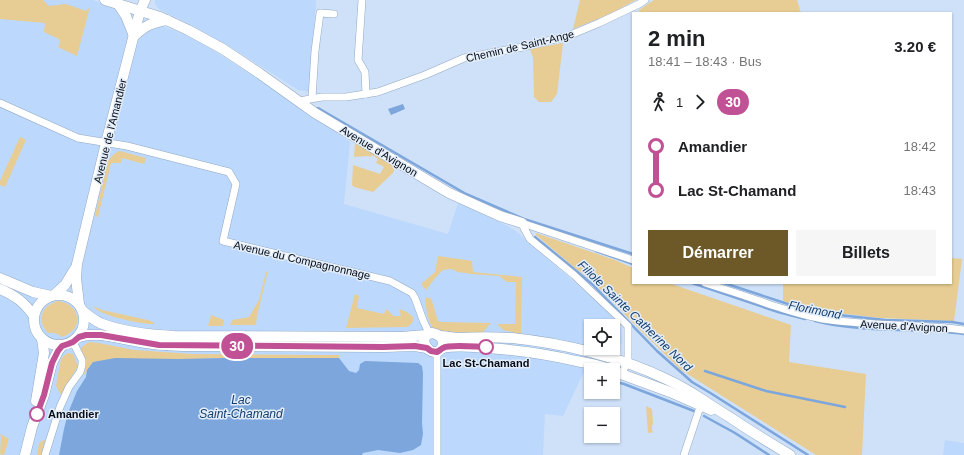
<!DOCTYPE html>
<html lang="fr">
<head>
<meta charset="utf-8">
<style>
	:root { --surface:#fff; --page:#f6f6f6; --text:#202124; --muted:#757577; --accent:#6d5827 }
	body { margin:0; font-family:Arial,sans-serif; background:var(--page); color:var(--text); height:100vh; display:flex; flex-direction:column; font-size:15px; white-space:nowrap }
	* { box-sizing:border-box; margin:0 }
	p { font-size:13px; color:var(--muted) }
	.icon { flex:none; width:22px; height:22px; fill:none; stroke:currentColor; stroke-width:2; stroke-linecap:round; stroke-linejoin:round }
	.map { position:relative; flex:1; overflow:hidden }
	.panel { position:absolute; left:632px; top:12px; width:320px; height:272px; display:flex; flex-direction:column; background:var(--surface); border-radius:0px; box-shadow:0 1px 3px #0004 }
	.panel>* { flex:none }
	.badge { padding:0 8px; border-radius:13px; font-size:14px; line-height:26px }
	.tools { position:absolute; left:584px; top:319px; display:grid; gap:8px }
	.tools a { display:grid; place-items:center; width:36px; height:36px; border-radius:0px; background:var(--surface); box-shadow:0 1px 3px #0004; font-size:20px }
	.map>.badge { position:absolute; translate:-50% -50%; box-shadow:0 0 0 2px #fff }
	.legs { display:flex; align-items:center; gap:6px; height:44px; padding:0 16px; font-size:13px }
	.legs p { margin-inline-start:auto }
	.headline { display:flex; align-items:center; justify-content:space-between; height:68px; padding:0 16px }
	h1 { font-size:22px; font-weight:700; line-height:30px }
	.primary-button { display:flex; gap:8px; margin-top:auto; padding:8px 16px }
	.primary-button a { flex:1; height:46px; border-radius:0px; background:var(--accent); color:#fff; font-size:16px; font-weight:700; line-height:46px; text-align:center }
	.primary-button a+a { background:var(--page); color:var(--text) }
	ul { padding:0 16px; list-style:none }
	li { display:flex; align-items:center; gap:14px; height:44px; font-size:15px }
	li i { display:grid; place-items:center; width:6px; height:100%; margin:0 5px; background:currentColor }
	li i::after { content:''; width:10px; height:10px; margin:-5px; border:3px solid; border-radius:50%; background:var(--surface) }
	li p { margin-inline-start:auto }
	li:first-child i { background:linear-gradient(#0000 50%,currentColor 0) }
	li:last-child i { background:linear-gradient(currentColor 50%,#0000 0) }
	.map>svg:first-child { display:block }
</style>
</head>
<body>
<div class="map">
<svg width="964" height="455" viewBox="0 0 964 455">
	<rect width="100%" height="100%" fill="#cee1f9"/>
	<g fill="#bcd9fd" fill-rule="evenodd">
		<path d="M0,0h93l103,39 110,71 44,32 -6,62 104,30 10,-31 50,23 9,6 95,83 9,14 1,14 -5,5 -34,26 -20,42 -18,-2 -2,41h-543zM591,326h22v22h-22z"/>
		<polygon points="155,0 316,0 310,92 298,90 232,48 181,20 160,10 155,4"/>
		<polygon points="945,440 964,443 964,455 943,455"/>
	</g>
	<g fill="#e7cd93">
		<polygon points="0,0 43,0 49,6 66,4 86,11 90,7 77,56 58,47 60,43 59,39 44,32 45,23 0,19"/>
		<polygon points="580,0 636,0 610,14 573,29"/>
		<polygon points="654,0 797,0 801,13 640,13 639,10"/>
		<polygon points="563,43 557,94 551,102 539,102 534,97 533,58 530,49"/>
		<polygon points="20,137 26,140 5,187 0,185 0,181"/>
		<polygon points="358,143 395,167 393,173 373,192 354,187 352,185 353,165 380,174 384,167 376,163 378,159 372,155 371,157 368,156 354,157 355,145"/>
		<path d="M120,151l26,7 -2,6 -22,-6 -1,5h-10l-13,54 -3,-1 13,-55c4,-5 6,-8 12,-10z"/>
		<polygon points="536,233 615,260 633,268 633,283 669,283 791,325 789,362 866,374 862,455 816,455 681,370 638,328 592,281 576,269 536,235"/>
		<polygon points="438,256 473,261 472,262 473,272 522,277 521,334 503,330 497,324 515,324 516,282 507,282 499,276 472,274 458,272 451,269 443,270 436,277 426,290 421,284 435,272"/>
		<polygon points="951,258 962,259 954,321 880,318 813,310 783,301 783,283 951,283"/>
		<polygon points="268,271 257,316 256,325 230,325 233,320 249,317 259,300 266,272"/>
		<path d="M355,294l4,2 -2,12 27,6 2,-5 8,7h7l-2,-7 8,3 6,5c1,5 -2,8 -6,10l-61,1z"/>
		<path d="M426,297c1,1 3,1 4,1 3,2 6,18 8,23l3,1 50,1 -8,9c-9,0 -44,2 -50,-4 -6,-8 -6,-18 -8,-27z"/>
		<path d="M58,301c23,3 27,29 4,36 -3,-3 -10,-5 -14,-4 -12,-13 -7,-27 10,-32z"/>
		<path d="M93,306l9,4 46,10 5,2 1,2c-11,1 -43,-7 -53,-12 -3,-1 -6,-4 -8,-6z"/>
		<polygon points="211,315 224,320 223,326 208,326"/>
		<polygon points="90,342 99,343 134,350 135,350 193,354 339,355 339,358 226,358 93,362 84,375 86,361 80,349 84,345"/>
		<polygon points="67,353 73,354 78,366 61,395 56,386 61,359"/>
		<polygon points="646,406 652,409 653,424 652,426 652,431 654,432 648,433"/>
		<polygon points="0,434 9,439 4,455 0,454 1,437"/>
		<polygon points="44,440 45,440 41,455 37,455 39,443"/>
	</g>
	<g fill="#7ca6dc">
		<polygon points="403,104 405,109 391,115 388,109"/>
		<polygon points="115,358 178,359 226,358 339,358 349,371 356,373 359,370 360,364 365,361 418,363 422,366 423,373 422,423 423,434 421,445 413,450 400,453 378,450 363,453 362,455 59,455 64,429 68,413 77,391 86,377 87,370 93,362"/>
	</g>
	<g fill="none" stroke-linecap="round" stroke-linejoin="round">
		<g stroke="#7ca6dc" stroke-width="2.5">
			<polyline points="318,108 466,194 524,219 633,254"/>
			<polyline points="535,237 592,284 657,351 692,382 712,394 808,455"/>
			<polyline points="596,251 633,264"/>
			<polyline points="692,283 778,312 805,319"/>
			<polyline points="724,283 800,308 821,313 885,320 952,322 964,324"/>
			<path d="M815,321c49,12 100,7 149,13"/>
			<polyline points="705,371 766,391 845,407"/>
			<polyline points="613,381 624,384 694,411"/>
			<polyline points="704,416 735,433 769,455"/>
		</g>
		<defs>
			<g id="street">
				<polyline points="362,0 358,60 365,72 366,94"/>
				<polyline points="312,98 315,51 320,13 334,14"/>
				<polyline points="299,101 322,97 346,97 378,92 425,75 464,58 523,47 568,36 599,23 639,4 645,0"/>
				<polyline points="0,103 78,138 127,146 229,172 236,184 223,241 390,281 412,293 415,298 423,320 429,333"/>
				<polyline points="522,223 524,228 530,239 574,275 628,326 628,359 622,374"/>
				<polyline points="522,223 633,260"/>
				<path d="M705,283c22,7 44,14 66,22 20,6 39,13 59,15 45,6 90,4 134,10"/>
				<polyline points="45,455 60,407 69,387 80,372 82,365 82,360 73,342"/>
				<polyline points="437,455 437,352"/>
				<polyline points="684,455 702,401"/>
			</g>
			<g id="secondary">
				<polyline points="105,0 160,17 188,30 223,49 259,73 315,113 449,193 500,216 522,223"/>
				<path d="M118,4l8,12 8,20c12,-11 17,-13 33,-16"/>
				<polyline points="0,278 33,292 51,296"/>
				<path d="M0,289c16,7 24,13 34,27"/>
				<circle cx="59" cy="320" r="25"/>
				<polyline points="54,295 65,285 76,267"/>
				<polyline points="79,304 76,278 77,264 106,143 140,11 145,0"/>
				<path d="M84,312c5,4 10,8 16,11 23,9 51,12 75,13l226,1 25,-2 6,-2c19,3 10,26 -3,17 -3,-3 -4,-5 -5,-9l2,-6"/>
				<path d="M439,336c7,0 14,2 21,2 17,-1 34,-1 52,0 50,5 109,19 154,41 13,6 25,13 37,21 9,6 18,12 28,18 19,13 39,25 59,37"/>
				<path d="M79,337c19,-6 41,2 61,5 14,3 28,3 43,4l200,1 32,-1 12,2"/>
				<path d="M442,348c15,-3 31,-1 46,0 29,2 59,6 88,13 12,2 24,4 35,9"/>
				<polyline points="613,371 670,392 711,410"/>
				<polyline points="36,401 44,353 42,339"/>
				<polyline points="25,455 32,427 44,395 52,363 58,351 62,346"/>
			</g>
		</defs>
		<use href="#street" stroke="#91a8c4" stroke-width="8"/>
		<use href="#secondary" stroke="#91a8c4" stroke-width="11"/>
		<use href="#street" stroke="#fff" stroke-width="7"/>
		<use href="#secondary" stroke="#fff" stroke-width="10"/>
	</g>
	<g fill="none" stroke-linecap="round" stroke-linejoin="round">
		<defs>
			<path id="line-1" d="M37,414l7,-19 8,-32 6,-12 4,-5 6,-2 5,-2 6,-5 7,-2h15l58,10 224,2 32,-1 12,2 4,3 6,1c2,-1 4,-3 6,-4 6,-4 34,-1 43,-1"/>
		</defs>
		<use href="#line-1" stroke="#fff" stroke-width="9"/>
		<use href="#line-1" stroke="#c15195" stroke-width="6"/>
	</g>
	<g fill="#fff" stroke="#c15195" stroke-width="2">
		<circle cx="486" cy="347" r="7"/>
		<circle cx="37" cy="414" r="7"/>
	</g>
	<g text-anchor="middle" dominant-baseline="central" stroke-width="3" stroke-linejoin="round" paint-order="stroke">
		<g font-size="11" fill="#060d17" stroke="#e3edf9">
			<text transform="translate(520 46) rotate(-13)">Chemin de Saint-Ange</text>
			<text transform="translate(110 131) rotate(-76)">Avenue de l'Amandier</text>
			<text transform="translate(379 151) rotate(31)">Avenue d'Avignon</text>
			<text transform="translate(302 260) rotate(13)">Avenue du Compagnonnage</text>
			<text transform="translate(904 326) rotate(3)">Avenue d'Avignon</text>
		</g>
		<g font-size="11" font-weight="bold" fill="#060d17" stroke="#e3edf9">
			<text x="486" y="363">Lac St-Chamand</text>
			<text x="48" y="414" text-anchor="start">Amandier</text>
		</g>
		<g font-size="12" font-style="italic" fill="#133e6f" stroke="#e3edf9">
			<text transform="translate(815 310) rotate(11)">Florimond</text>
			<text transform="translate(635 316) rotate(44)">Filiole Sainte Catherine Nord</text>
			<text x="241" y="400">Lac<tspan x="241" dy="14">Saint-Chamand</tspan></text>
		</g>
	</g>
</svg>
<div class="tools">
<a><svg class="icon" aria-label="locate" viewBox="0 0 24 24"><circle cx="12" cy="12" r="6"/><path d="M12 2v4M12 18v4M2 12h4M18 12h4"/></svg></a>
<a>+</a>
<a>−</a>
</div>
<b class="badge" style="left:237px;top:346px;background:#c15195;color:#fff">30</b>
<section class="panel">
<div class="headline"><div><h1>2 min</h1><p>18:41 – 18:43 · Bus</p></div><b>3.20 €</b></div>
<div class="legs"><svg class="icon" aria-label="walk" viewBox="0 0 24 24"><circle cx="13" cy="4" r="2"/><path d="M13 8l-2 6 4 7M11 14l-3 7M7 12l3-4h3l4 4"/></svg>1<svg class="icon" aria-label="forward" viewBox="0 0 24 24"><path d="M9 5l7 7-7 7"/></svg><b class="badge" style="background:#c15195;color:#fff">30</b></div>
<ul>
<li><i style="color:#c15195"></i><b>Amandier</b><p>18:42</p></li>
<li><i style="color:#c15195"></i><b>Lac St-Chamand</b><p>18:43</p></li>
</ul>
<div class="primary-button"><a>Démarrer</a><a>Billets</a></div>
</section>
</div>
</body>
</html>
